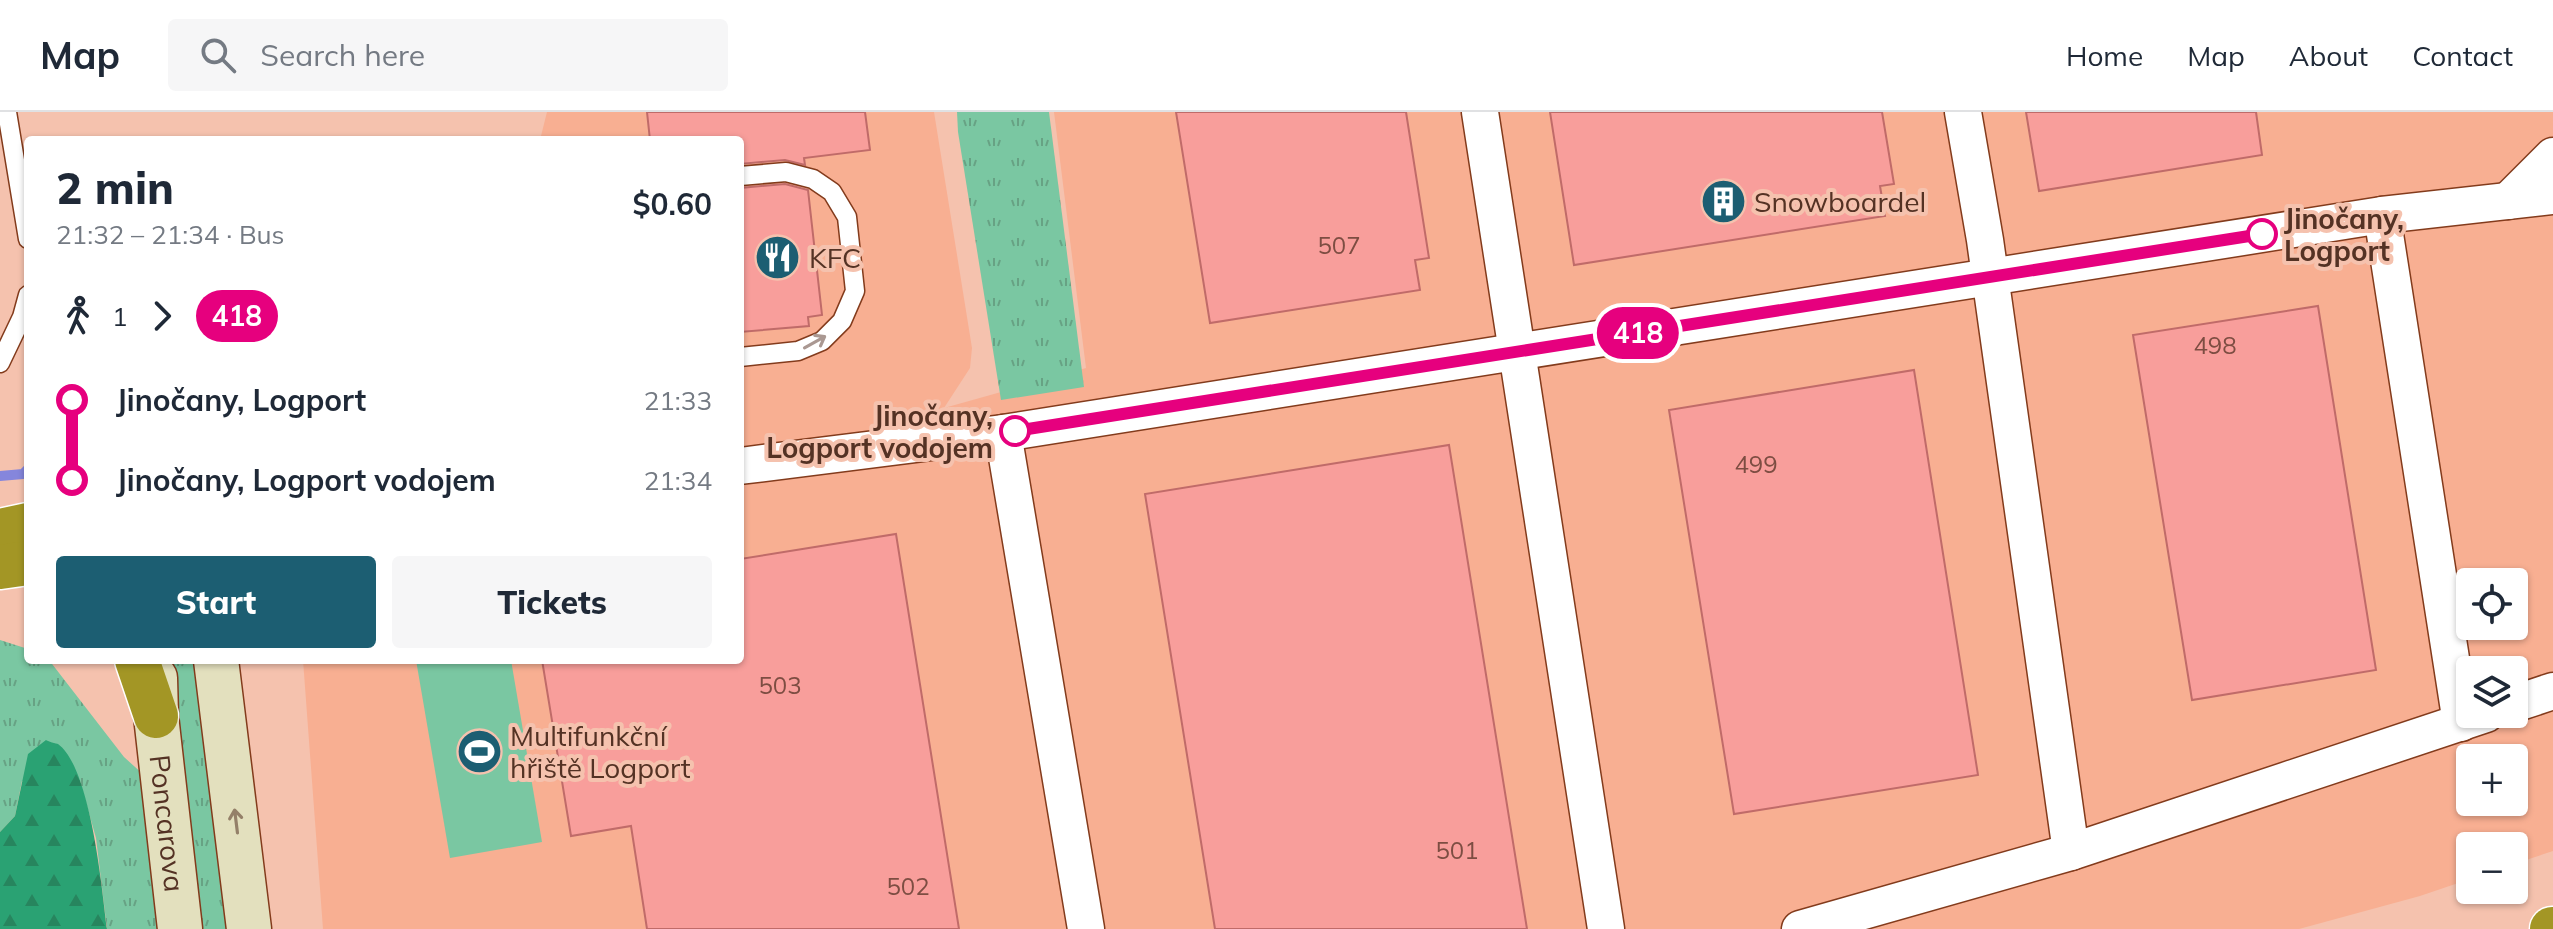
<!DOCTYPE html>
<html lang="en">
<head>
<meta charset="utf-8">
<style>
	:root { --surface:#fff; --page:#f6f6f7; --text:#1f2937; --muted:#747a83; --line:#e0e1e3; --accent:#1c5e72 }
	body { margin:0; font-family:Mulish,sans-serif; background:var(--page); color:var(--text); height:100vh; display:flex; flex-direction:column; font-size:30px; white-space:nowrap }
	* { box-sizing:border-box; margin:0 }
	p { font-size:26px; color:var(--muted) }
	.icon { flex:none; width:44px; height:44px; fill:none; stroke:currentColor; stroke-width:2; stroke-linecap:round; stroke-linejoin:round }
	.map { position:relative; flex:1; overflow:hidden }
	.panel { position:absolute; left:24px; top:24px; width:720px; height:528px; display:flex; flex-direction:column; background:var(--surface); border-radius:8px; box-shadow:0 2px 6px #0004 }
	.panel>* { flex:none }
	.badge { padding:0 16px; border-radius:26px; font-size:28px; line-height:52px }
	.controls { position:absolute; left:2456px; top:456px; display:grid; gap:16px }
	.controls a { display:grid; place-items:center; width:72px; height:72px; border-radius:8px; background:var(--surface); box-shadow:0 2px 6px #0004; font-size:40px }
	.map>.badge { position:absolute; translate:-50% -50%; box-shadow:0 0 0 4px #fff }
	.legs { display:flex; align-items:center; gap:12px; height:88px; padding:0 32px; font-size:26px }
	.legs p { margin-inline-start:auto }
	.overview { display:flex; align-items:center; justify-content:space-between; height:136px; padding:0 32px }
	h1 { font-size:44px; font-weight:800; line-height:60px }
	.button { display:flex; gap:16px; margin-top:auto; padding:16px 32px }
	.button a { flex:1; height:92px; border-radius:8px; background:var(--accent); color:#fff; font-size:32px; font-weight:800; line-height:92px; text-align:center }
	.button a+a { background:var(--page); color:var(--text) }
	ul { padding:0 32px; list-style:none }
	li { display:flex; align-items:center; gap:28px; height:80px; font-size:30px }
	li i { display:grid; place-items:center; width:12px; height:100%; margin:0 10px; background:currentColor }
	li i::after { content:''; width:20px; height:20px; margin:-10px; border:6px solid; border-radius:50%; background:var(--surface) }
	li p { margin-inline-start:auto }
	li:first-child i { background:linear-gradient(#0000 50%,currentColor 0) }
	li:last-child i { background:linear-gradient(currentColor 50%,#0000 0) }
	header { display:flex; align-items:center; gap:48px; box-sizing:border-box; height:112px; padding:0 40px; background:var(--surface); border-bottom:2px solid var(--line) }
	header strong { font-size:38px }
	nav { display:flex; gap:44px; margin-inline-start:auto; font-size:28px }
	.search { width:560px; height:72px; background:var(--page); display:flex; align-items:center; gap:20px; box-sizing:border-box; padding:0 28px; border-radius:8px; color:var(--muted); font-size:30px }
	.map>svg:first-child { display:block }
</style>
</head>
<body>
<header>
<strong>Map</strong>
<div class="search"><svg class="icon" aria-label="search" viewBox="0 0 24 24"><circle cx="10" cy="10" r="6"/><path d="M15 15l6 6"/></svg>Search here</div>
<nav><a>Home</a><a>Map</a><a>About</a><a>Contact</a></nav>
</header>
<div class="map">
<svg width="2553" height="817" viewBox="0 0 2553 817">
	<defs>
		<pattern id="grass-tufts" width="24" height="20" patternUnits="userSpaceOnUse" patternTransform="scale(2)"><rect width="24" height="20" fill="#7ac7a2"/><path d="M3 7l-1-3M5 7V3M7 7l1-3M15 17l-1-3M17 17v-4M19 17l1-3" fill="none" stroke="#67a284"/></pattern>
		<pattern id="forest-firs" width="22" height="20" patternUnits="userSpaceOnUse" patternTransform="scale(2)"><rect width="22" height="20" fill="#2aa273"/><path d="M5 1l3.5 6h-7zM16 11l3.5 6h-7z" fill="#27855e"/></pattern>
	</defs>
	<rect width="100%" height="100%" fill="#f5c2ae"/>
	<path fill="#f8af92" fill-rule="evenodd" d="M547,0h387l38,236 -2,20 -26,40 142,-40 -32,-256h1499v739l-39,13v-18h-44v33l-50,17 -121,33h-1976l-20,-269h437v-520h-200zM2470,470h44v44h-44zM2470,558h44v44h-44zM2470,646h44v44h-44z"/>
	<g fill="url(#grass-tufts)">
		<polygon points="957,0 1049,0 1084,275 1001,288 958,20"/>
		<polygon points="0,528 28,537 28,548 49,548 124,645 145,664 160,817 107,817 96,726 80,669 22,669 15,704 0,720"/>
		<polygon points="171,548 197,548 228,817 202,817"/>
	</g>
	<path fill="url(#forest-firs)" d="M46,628c1,1 11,4 12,4 33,24 44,145 49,185h-107v-97l15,-16 13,-62z"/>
	<polygon fill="#7ac7a2" points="416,548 511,548 542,730 450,746"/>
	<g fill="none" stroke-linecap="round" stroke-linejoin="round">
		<polyline stroke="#8586dc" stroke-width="10" points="0,364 23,362 28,357"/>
	</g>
	<g fill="#f89e9b" stroke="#c06b69" stroke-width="2">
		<polygon points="647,0 865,0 870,38 804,46 805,53 785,48 740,52 740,28 650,28"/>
		<polygon points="1176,0 1406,0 1429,146 1415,148 1420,178 1210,211"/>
		<polygon points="1550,0 1882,0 1894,72 1880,74 1885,104 1574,153"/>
		<polygon points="2026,0 2256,0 2262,43 2039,79"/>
		<polygon points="785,72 808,78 822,203 808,205 809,214 740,220 740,76"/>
		<polygon points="2318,194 2376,558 2192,588 2133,223"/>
		<polygon points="1914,258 1978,663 1734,702 1669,298"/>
		<polygon points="1449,333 1527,817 1215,817 1145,382"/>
		<polygon points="896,422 959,817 647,817 631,714 571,724 542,548 740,548 740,447"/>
	</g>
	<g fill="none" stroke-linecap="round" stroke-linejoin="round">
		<defs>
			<g id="service">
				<polyline points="7,0 28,127"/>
				<polyline points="740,64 786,60 813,67 832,80 847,105 855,179 842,209 822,229 798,239 740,245"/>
				<polyline points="0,251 22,205 28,183"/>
			</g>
			<g id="minor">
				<polyline points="1480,0 1606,817"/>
				<polyline points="1963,0 1985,128 2071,740"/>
				<polyline points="2508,89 2553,44"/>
				<polyline points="2382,103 2461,611"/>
				<polyline points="1003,321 1086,817"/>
				<polyline points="740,354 1003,321 2382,103 2553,84"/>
				<polyline points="2514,592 2553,579"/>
				<polyline points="1800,817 2071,740 2486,602"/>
			</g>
			<g id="secondary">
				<polyline points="216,548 249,817"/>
				<path id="s1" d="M155,566l1,38 24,213"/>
			</g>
			<g id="motorway">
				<polyline points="0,419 28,413"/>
				<polyline points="0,455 28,451"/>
				<polyline points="137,548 156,604"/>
				<polyline points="2552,817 2553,817"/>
			</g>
		</defs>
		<use href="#service" stroke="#833b1c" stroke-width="21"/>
		<use href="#minor" stroke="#833b1c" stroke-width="39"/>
		<use href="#secondary" stroke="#833b1c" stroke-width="47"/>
		<use href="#motorway" stroke="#fff" stroke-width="47"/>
		<use href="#service" stroke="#fff" stroke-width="18"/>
		<use href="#minor" stroke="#fff" stroke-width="36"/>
		<use href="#secondary" stroke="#e3e0be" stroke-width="44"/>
		<use href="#motorway" stroke="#a39625" stroke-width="44"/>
	</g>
	<defs><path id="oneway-shaft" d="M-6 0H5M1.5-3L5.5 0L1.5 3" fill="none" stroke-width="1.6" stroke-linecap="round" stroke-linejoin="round" transform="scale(2)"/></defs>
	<use stroke="#aa9892" href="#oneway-shaft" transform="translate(815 230) rotate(-29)"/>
	<use stroke="#948069" href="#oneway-shaft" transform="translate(236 709) rotate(-97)"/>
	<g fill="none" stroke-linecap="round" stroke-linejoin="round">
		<defs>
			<polyline id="line-1" points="1015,319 2262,122"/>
		</defs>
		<use href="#line-1" stroke="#fff" stroke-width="18"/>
		<use href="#line-1" stroke="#e6007e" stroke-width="12"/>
	</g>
	<defs>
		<symbol id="building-disc" viewBox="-11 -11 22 22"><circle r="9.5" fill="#1c5e72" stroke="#f5c2ae"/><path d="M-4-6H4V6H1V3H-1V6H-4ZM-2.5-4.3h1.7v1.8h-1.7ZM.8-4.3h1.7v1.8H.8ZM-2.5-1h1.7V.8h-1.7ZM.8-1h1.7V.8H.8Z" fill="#fff"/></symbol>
		<symbol id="restaurant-disc" viewBox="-11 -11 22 22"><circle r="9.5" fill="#1c5e72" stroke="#f5c2ae"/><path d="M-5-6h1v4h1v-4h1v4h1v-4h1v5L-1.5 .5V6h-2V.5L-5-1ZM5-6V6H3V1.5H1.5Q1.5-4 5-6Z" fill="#fff"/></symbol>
		<symbol id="stadium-disc" viewBox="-11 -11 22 22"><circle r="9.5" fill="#1c5e72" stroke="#f5c2ae"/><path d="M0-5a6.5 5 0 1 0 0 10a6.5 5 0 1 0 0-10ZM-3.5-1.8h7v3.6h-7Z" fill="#fff"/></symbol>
	</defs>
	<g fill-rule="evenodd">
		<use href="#building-disc" x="1698" y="64" width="51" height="51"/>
		<use href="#restaurant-disc" x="752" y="120" width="51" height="51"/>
		<use href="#stadium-disc" x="454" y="614" width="51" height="51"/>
	</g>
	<g fill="#fff" stroke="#e6007e" stroke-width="4">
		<circle cx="2262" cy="122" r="14"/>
		<circle cx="1015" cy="319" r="14"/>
	</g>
	<g text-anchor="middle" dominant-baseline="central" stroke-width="8" stroke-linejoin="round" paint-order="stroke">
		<g font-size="24" fill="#7d4d42">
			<text x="1339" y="133">507</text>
			<text x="2215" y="233">498</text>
			<text x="1756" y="352">499</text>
			<text x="780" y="573">503</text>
			<text x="1457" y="738">501</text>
			<text x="908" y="774">502</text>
		</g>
		<g font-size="28" fill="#543224" stroke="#f5c2ae" text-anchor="start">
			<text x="1754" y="89">Snowboardel</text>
			<text x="809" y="145">KFC</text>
			<text x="510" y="623">Multifunkční<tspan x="510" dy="32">hřiště Logport</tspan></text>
		</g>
		<g font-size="28" font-weight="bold" fill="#543224" stroke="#f5c2ae" text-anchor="start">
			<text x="2284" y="106">Jinočany,<tspan x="2284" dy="32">Logport</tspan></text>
			<text x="993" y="303" text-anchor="end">Jinočany,<tspan x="993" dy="32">Logport vodojem</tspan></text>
		</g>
		<g font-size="28" fill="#543224" stroke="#f5c2ae">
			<text stroke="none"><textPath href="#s1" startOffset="146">Poncarova</textPath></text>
		</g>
	</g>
</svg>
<div class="controls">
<a><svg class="icon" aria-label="locate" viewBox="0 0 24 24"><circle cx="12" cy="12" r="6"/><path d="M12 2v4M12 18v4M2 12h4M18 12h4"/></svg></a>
<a><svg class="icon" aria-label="layers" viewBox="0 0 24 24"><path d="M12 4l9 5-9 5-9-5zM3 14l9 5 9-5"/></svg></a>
<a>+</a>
<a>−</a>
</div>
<b class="badge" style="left:1638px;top:221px;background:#e6007e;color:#fff">418</b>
<section class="panel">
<div class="overview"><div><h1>2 min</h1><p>21:32 – 21:34 · Bus</p></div><b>$0.60</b></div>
<div class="legs"><svg class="icon" aria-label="walk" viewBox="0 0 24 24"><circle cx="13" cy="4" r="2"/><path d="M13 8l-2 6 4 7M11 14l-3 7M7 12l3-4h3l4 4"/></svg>1<svg class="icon" aria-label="forward" viewBox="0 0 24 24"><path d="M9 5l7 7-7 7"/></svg><b class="badge" style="background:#e6007e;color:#fff">418</b></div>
<ul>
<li><i style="color:#e6007e"></i><b>Jinočany, Logport</b><p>21:33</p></li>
<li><i style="color:#e6007e"></i><b>Jinočany, Logport vodojem</b><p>21:34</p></li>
</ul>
<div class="button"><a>Start</a><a>Tickets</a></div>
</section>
</div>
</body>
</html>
